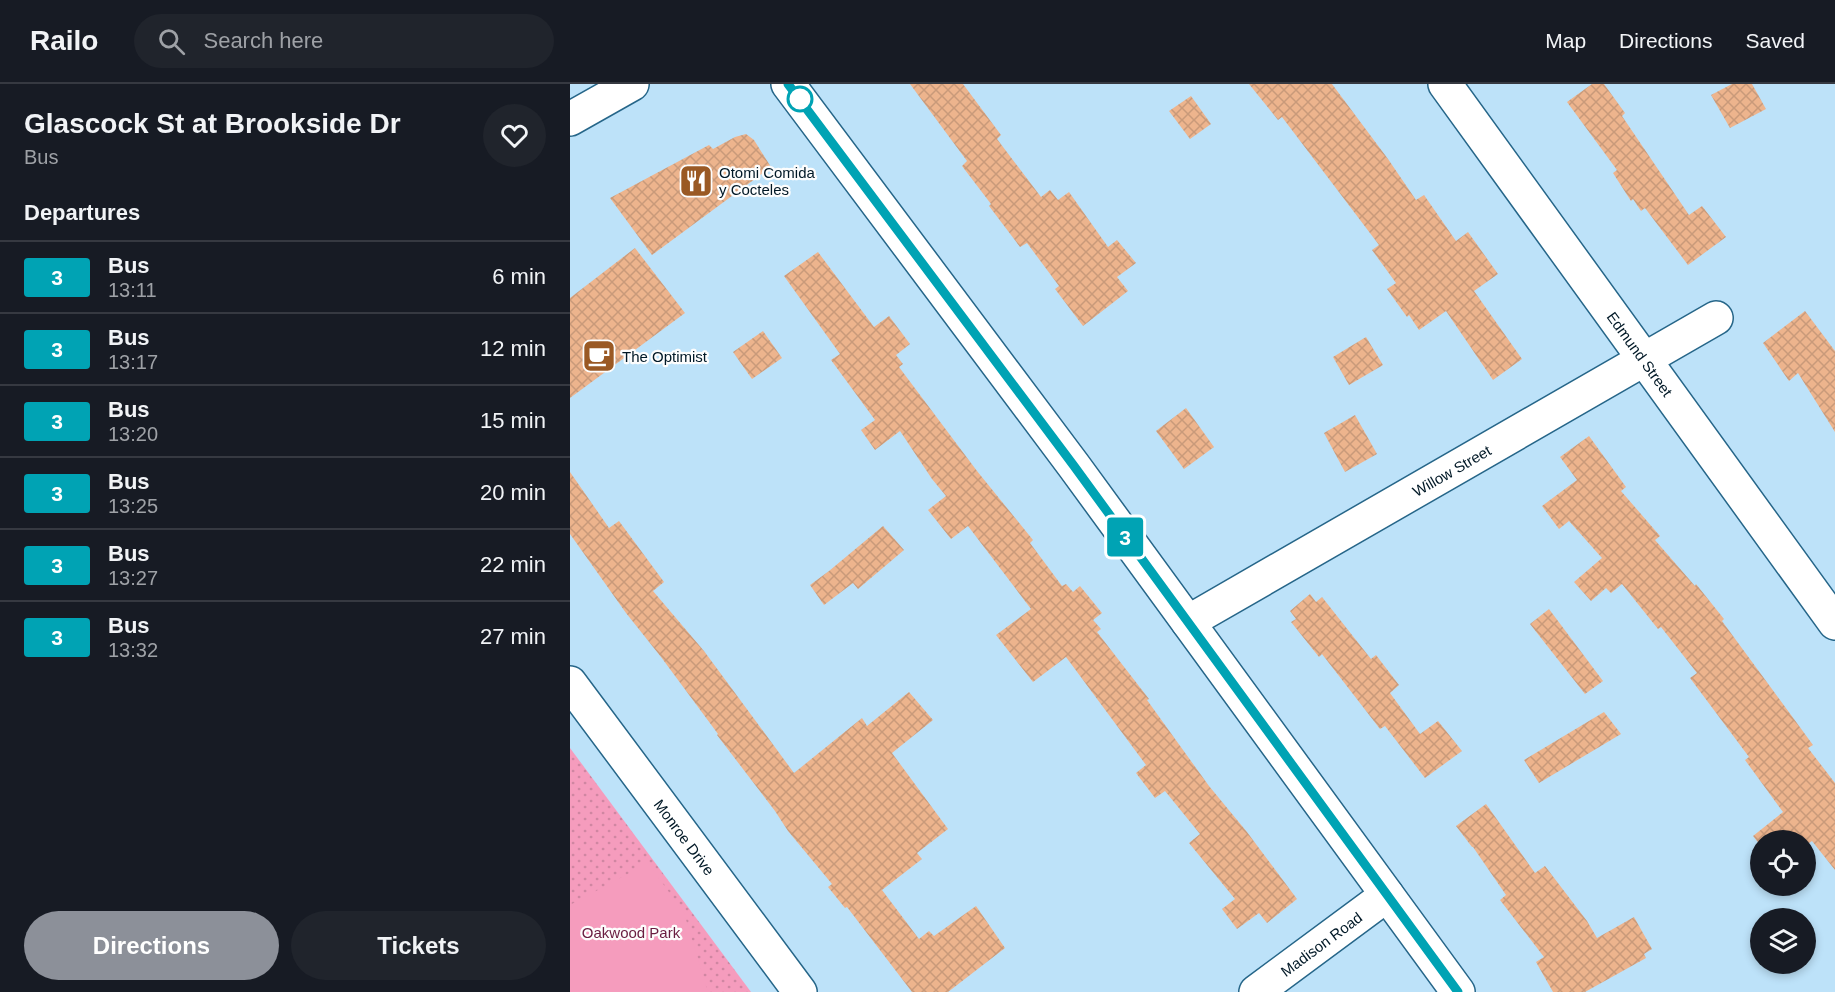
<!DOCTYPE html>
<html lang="en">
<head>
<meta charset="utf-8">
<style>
	:root { --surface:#171b24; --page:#20242c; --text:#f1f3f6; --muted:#9ea1a6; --line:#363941; --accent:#8c9099 }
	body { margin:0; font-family:Helvetica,sans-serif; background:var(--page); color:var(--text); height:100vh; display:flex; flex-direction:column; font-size:22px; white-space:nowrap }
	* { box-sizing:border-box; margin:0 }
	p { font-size:20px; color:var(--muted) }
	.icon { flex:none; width:33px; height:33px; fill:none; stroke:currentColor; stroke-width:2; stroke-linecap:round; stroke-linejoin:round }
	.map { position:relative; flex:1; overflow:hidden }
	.drawer { display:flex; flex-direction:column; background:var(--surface); width:570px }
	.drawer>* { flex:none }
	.badge { padding:0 12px; border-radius:4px; font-size:21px; line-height:39px }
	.controls { position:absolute; left:1180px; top:746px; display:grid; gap:12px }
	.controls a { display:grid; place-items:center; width:66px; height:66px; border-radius:50%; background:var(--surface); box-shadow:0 3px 9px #0003; font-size:30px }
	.map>.badge { position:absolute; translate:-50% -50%; box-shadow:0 0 0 3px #fff }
	h2 { padding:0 24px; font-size:22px; line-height:54px }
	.round { display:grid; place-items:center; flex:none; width:63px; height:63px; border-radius:32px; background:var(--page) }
	.overview { display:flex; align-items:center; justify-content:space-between; height:102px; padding:0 24px }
	h1 { font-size:28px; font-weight:800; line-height:45px }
	.primary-button { display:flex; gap:12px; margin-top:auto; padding:12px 24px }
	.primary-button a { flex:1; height:69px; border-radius:36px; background:var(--accent); color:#fff; font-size:24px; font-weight:800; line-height:69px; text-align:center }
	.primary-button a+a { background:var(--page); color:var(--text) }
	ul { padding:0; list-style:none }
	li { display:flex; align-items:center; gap:18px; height:72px; padding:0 24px; border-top:2px solid var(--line) }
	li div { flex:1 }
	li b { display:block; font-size:22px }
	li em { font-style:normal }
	li .badge { min-width:66px; font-weight:700; text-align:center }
	header { display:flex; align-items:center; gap:36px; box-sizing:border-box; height:84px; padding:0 30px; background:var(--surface); border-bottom:2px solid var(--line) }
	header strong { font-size:28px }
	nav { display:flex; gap:33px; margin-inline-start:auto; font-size:21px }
	.search { width:420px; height:54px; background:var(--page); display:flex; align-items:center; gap:15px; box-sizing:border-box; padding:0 21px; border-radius:33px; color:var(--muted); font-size:22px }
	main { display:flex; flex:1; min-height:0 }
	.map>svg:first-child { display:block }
</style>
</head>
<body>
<header>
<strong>Railo</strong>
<div class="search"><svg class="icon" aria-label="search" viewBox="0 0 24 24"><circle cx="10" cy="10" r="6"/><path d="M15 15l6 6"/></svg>Search here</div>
<nav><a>Map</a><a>Directions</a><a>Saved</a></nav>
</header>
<main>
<section class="drawer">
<div class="overview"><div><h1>Glascock St at Brookside Dr</h1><p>Bus</p></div><a class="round"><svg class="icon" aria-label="heart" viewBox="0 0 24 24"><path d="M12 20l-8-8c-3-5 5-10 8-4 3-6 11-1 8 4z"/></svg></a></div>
<h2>Departures</h2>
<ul>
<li><span class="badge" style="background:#00a3b4;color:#fff">3</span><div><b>Bus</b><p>13:11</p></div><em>6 min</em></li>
<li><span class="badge" style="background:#00a3b4;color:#fff">3</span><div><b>Bus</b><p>13:17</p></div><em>12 min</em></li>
<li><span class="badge" style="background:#00a3b4;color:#fff">3</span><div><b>Bus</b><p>13:20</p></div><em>15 min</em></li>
<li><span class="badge" style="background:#00a3b4;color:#fff">3</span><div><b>Bus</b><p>13:25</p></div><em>20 min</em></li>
<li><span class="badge" style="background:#00a3b4;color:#fff">3</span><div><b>Bus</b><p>13:27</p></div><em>22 min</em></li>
<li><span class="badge" style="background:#00a3b4;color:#fff">3</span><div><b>Bus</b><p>13:32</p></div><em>27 min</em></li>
</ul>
<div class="primary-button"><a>Directions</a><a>Tickets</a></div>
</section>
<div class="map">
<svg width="1265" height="908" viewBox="0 0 1265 908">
	<defs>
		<pattern id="park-dots" width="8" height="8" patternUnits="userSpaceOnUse" patternTransform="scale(1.5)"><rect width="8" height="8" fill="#f59cbd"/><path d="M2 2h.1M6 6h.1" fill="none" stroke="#d086a2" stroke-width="1.8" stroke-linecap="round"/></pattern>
		<pattern id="building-cross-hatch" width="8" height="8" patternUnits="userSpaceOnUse" patternTransform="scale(1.5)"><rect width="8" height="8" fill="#edb48d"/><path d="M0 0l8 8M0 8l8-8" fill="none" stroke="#c99a7a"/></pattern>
	</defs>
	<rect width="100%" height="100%" fill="#bde2f9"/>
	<polygon fill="url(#park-dots)" points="0,664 181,908 0,908"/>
	<polygon fill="#f59cbd" points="78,779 114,829 138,908 0,908 0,821"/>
	<g fill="url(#building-cross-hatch)">
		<polygon points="340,0 393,0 431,51 427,55 471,113 480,106 488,116 499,108 538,163 547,156 566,179 547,193 558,207 513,242 485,205 489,202 457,159 450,163 419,122 421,120 392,82 397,77"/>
		<polygon points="679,0 762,0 818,75 846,116 854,111 886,157 898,148 928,190 904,207 952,275 923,296 876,227 849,246 839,231 837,233 817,205 826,199 802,166 809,161 712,33 708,36"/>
		<polygon points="1022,0 1034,0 1055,29 1052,32 1119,131 1132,122 1156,153 1118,181 1075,124 1071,127 1063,115 1061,117 1043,89 1047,86 997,18"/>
		<polygon points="1162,0 1182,0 1196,25 1160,44 1141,11"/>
		<polygon points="621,12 641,40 620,55 599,27"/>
		<polygon points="176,50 184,56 201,83 82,171 40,114 139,61 143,65 165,53"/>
		<polygon points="65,164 115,229 0,314 0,214"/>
		<polygon points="248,168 304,243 319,232 340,260 326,271 333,280 329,283 407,387 463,456 460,459 492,502 496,500 503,508 510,502 532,529 523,536 531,545 527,548 579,615 577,616 639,702 677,748 727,815 697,839 689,829 667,845 652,825 665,815 619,759 630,750 595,707 585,714 566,689 576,681 496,573 463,598 426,551 461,525 398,442 381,455 358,426 376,412 362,395 330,347 305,366 291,346 305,336 261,276 270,270 214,192"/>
		<polygon points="1235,227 1265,267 1265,348 1228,289 1219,297 1193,259"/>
		<polygon points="193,247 212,274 182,295 163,268"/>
		<polygon points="796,253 813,281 779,301 763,273"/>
		<polygon points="616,324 644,363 614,385 586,347"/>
		<polygon points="785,331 807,370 775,388 754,349"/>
		<polygon points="1019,352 1056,403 1051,407 1090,452 1085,456 1125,502 1126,500 1154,535 1152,537 1243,661 1238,664 1265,699 1265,786 1242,757 1236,761 1236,756 1191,756 1191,762 1183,752 1213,728 1175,676 1179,673 1120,594 1127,589 1091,543 1088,545 1052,500 1041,509 1036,504 1021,517 1004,498 1032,474 999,437 989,445 972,422 1007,396 990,373"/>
		<polygon points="0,388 39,444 49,437 94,498 83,507 134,567 224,689 292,634 297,642 339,608 363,636 322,669 378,745 347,769 352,775 312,806 349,855 359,847 364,852 406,822 435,864 378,908 342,908 277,823 275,824 258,803 262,800 218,747 205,727 147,651 148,650 91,573 56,529 0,450"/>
		<polygon points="313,442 334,466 288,505 283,499 254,521 240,501 259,487"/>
		<polygon points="740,510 746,518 752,513 801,575 806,571 829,601 820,609 850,650 868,637 892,667 855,694 815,642 810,645 752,570 749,573 721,538 726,535 720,527"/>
		<polygon points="979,525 1033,597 1015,610 960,540"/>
		<polygon points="1034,628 1051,650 969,699 954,676"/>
		<polygon points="916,720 965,789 975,782 1017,837 1027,854 1064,833 1082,865 1074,870 1076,874 1015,908 983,908 966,878 974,873 930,816 936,811 903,763 902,763 886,742"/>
	</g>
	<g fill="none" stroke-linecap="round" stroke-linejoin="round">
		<defs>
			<g id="minor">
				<polyline points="218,0 504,382 888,908"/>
				<path id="s1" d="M875,0l390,539"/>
				<polyline points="0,35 62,0"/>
				<path id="s2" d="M618,538l528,-304"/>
				<path id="s3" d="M0,599l230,309"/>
				<path id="s4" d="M686,908l131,-97"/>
			</g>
		</defs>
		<use href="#minor" stroke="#266689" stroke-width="36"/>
		<use href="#minor" stroke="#fff" stroke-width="33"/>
	</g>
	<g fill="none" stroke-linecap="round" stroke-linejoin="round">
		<defs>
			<polyline id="line" points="218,0 504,382 888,908"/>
		</defs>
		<use href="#line" stroke="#fff" stroke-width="14"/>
		<use href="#line" stroke="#00a3b4" stroke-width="9"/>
	</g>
	<defs>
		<symbol id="restaurant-square" viewBox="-11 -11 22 22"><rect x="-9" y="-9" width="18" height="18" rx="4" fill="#9a5924" stroke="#fdfdfd"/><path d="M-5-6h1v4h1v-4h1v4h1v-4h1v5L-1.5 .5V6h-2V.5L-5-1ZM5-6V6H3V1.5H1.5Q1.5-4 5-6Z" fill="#fff"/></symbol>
		<symbol id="cafe-square" viewBox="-11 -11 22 22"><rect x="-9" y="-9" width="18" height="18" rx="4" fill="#9a5924" stroke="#fdfdfd"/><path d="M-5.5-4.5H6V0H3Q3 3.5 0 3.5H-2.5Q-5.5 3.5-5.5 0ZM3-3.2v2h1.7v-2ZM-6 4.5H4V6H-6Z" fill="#fff"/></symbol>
	</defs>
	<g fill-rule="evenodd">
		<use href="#restaurant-square" x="107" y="78" width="38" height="38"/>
		<use href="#cafe-square" x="10" y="253" width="38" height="38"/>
	</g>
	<circle fill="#fff" stroke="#00a3b4" stroke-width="3" cx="230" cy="15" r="12"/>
	<g text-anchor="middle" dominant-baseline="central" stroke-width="4.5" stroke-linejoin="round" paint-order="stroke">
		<g font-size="15" fill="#001826" stroke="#fdfdfd" text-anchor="start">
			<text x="149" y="88">Otomi Comida<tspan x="149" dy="17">y Cocteles</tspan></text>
			<text x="52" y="272">The Optimist</text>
		</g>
		<g font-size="15" fill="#001826" stroke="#fdfdfd">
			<text stroke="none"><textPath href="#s1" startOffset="333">Edmund Street</textPath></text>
			<text stroke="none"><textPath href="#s2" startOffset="304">Willow Street</textPath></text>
			<text stroke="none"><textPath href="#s3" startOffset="192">Monroe Drive</textPath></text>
			<text stroke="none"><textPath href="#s4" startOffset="81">Madison Road</textPath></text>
		</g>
		<g font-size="15" fill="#691c40" stroke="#fdfdfd">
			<text x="61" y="848">Oakwood Park</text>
		</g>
	</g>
</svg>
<div class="controls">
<a><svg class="icon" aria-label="locate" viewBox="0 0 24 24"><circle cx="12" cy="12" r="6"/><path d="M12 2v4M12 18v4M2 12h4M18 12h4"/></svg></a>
<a><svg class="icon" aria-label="layers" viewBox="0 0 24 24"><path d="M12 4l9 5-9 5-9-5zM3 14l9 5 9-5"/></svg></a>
</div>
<b class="badge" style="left:555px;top:453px;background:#00a3b4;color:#fff">3</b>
</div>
</main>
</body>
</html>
